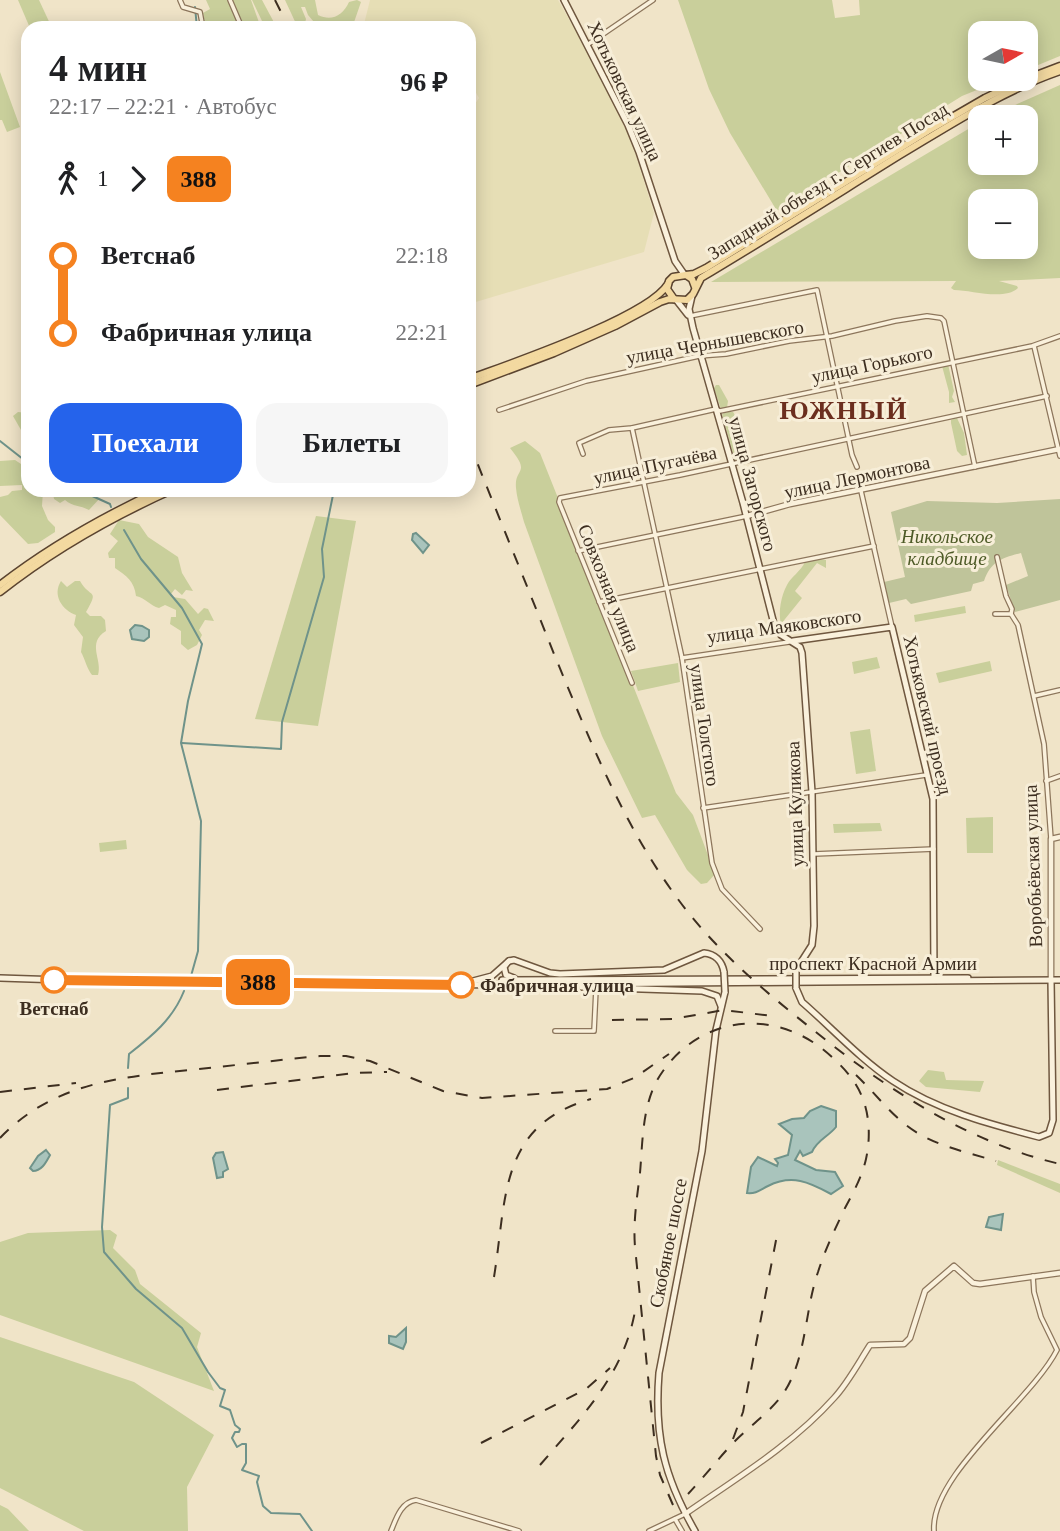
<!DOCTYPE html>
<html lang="ru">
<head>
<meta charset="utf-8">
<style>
	:root { --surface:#fff; --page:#f6f6f6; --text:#202124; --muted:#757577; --accent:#2563eb }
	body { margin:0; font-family:"Times New Roman",serif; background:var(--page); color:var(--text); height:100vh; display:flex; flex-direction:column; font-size:26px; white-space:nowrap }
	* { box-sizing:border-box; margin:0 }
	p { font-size:23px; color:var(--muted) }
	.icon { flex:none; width:38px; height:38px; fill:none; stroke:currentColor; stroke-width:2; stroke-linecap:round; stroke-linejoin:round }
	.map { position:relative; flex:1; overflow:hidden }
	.sheet { position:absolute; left:21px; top:21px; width:455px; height:476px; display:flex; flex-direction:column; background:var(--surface); border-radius:21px; box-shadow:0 4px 18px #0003 }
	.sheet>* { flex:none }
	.badge { padding:0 14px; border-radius:10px; font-size:24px; line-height:46px }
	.needle { width:46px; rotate:81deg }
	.buttons { position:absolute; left:968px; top:21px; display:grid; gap:14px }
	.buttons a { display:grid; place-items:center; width:70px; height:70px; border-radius:14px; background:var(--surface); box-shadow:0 4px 18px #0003; font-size:35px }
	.map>.badge { position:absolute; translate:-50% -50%; box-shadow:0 0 0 4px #fff }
	.legs { display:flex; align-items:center; gap:10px; height:77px; padding:0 28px; font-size:23px }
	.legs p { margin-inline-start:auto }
	.overview { display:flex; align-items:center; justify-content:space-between; height:119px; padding:0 28px }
	h1 { font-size:38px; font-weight:600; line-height:52px }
	.action { display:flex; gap:14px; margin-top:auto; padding:14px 28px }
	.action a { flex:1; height:80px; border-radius:21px; background:var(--accent); color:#fff; font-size:28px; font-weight:600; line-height:80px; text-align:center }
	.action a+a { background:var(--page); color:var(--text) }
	ul { padding:0 28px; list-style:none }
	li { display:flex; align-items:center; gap:24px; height:77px; font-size:26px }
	li i { display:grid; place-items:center; width:10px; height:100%; margin:0 9px; background:currentColor }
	li i::after { content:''; width:18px; height:18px; margin:-9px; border:5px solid; border-radius:50%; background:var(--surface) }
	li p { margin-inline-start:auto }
	li:first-child i { background:linear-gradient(#0000 50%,currentColor 0) }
	li:last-child i { background:linear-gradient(currentColor 50%,#0000 0) }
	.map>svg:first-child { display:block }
</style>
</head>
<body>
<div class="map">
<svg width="1060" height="1531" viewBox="0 0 1060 1531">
	<rect width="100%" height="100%" fill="#f0e4c8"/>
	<polygon fill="#e6deb5" points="370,0 558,0 585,47 631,140 654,213 644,252 469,304 469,113 479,98 469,81 469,28 363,28"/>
	<g fill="#c9cf9b" fill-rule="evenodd">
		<polygon points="18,0 39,0 52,28 30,28"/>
		<polygon points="206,0 251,0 261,28 206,28 203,13 210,9"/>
		<polygon points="252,0 262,0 277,28 263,28 266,22 262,21"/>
		<path d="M285,0h30l3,15c14,7 25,0 31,-13l8,-2 4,2 -9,26h-33l-11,-13 -3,-8h-4l5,12 -2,9h-6z"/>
		<polygon points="678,0 832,0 835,18 860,15 859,0 1060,0 1060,56 1026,70 1026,33 980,33 980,79 1004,79 962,96 777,211 730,133 709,89"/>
		<polygon points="0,72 20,127 7,132 2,120 0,120"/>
		<path d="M1060,85v193l-61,3 18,5 1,2c-14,13 -47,2 -64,2l-3,-2 5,-7 -245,1 269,-160v41h46v-46h-38zM980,201h46v46h-46z"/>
		<polygon points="948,364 954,391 952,397 955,402 949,403 949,392 942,366"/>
		<polygon points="716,385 719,385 728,401 727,408 721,409 714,388"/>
		<polygon points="18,412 28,413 28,432 21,430 13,416"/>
		<polygon points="727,412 733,412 735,415 744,458 735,460 722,414"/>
		<polygon points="957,418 964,433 967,455 962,456 957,451 951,423 951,420"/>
		<path d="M525,441l15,12 136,340 17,22 22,59 -8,9 -6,1 -14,-14 -32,-55 -13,3 -40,-82 -78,-214c-3,-11 -7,-23 -8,-34 -2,-21 16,-13 -6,-40z"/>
		<path d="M15,460l9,6 4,-1v25h60l3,7 9,1 -11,12c-9,-5 -16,-3 -24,-10l-5,3 -6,-4 -1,-6h-7l-3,-3 -1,16 6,14 7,7v5l-17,11 -10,1 -28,-29v-18l8,-2 4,-4 10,-1v-5l-22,1v-25z"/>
		<polygon points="316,516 356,521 318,726 255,719"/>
		<path d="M119,520l20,4 9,13 30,20 4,16 11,18 -7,-1 -4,5 -7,-6 -4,5 2,3 12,2 13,15 6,-6 4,1 6,12 -9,-1 -6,10 3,5 -5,10 -9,5 -7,-6v-13l-11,-7 1,-7h5v-7l-11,-5 -6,3c-9,-2 -13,-10 -23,-12 -2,-15 -9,-20 -21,-28v-10h-6l-1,-5 10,-12 -8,-7z"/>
		<path d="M819,559l7,1v8l-9,-5 -22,28 7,7 -21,26c-3,-12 0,-28 6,-39 4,-8 14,-14 18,-23z"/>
		<path d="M61,581l6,6 8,-6h5c10,18 20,7 6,31l4,4h11l4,4 1,11c-20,12 -3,29 -8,44h-6c-5,-6 -7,-16 -11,-23l2,-15 -9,-12 2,-10c-14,-5 -24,-20 -15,-34z"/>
		<polygon points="965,606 966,613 915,622 914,615"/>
		<polygon points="877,657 880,668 854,674 852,662"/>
		<polygon points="990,661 992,671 939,683 936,673"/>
		<polygon points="678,663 680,682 638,691 631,671"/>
		<polygon points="870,729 876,771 856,774 850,732"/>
		<polygon points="993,817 993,853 967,853 966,818"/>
		<polygon points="880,823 882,831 834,833 833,824"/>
		<polygon points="126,840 127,849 100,852 99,843"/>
		<polygon points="928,1070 944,1072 946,1080 984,1081 980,1092 926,1087 919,1081"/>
		<polygon points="998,1160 1060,1184 1060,1193 997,1165"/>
		<polygon points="110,1230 117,1235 113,1248 135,1270 140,1284 201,1333 197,1347 214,1391 0,1315 0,1242 28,1233"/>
		<polygon points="0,1337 134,1382 214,1435 187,1487 188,1531 84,1531 0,1488"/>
		<polygon points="0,1505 8,1509 29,1531 0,1531"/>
	</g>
	<path fill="#bfc49a" d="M1060,499v101l-45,12 -9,-27 22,-9 -7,-23c-19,5 -30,8 -37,28l-11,3 -2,7 -60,13 -5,-5 -17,4 -5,-21 21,-5 -14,-65 36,-11 70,2z"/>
	<g fill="#a9c4bc" stroke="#6f938a" stroke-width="2">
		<polygon points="416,533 429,545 423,553 412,540 413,534"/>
		<polygon points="135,625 142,626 149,630 149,637 144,641 132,639 130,630"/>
		<path d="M821,1106l15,5v16c-8,10 -19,13 -24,25l-9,4 -3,-5 -5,9 21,10 19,2 8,14 -12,8c-22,-12 -39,-20 -63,-8 -8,4 -12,8 -21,7l4,-26 7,-10 19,9 1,-3 -3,-4 13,-4 4,-20 -13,-11 13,-5 12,-1 6,-7z"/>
		<path d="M46,1150l4,5c-4,7 -8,16 -17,16l-3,-3 8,-12z"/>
		<polygon points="223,1152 228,1169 223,1172 223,1177 217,1178 213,1158 216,1153"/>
		<polygon points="1003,1214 1001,1230 986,1227 989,1217"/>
		<polygon points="406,1328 406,1342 403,1349 389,1343 389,1336 396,1337"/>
	</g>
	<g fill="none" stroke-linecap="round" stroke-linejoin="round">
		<g stroke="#6f938a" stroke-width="2">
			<polyline points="195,7 197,28"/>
			<polyline points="0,441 28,463"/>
			<polyline points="79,490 110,504 111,507"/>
			<polyline points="124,530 141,559 182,608 202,644 188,701 181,743 201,821 198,951 191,976"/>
			<polyline points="182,743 281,749 282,722 324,577 322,549 334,490"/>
			<path d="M128,1068l1,-14c23,-18 44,-35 55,-63"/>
			<polyline points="128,1088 128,1098 110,1105 102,1227 104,1252 136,1289 182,1328 208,1372 220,1388 225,1390 220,1406 230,1410 235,1425 240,1429 239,1432 235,1432 232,1438 237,1447 242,1444 246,1444 246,1463 242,1470 259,1476 257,1482 263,1506 271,1513 300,1514 312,1531"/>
		</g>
		<defs>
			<g id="minor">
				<polyline points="180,0 183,7 200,12 203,28"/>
				<polyline points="230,0 242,28"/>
				<polyline points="587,45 653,0"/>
				<polyline points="690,316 817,290 852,455 857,467"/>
				<polyline points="1034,346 1060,456"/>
				<polyline points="499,410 586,381 699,356 726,354 789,341 832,336 895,321 927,316 941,318 944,321 975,467"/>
				<polyline points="632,428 682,658 712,863 722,889 760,929"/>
				<polyline points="583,454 579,443 609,430 632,428 716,409 720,411 1032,346 1060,336"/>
				<polyline points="861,491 892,627"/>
				<polyline points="578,551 747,516"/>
				<polyline points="997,557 1006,596 1012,609 1011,614"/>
				<polyline points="599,602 874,546"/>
				<polyline points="995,614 1011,614 1018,625 1044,744 1051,839"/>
				<polyline points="682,658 789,642"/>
				<polyline points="632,683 559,502 560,498 680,475 1047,396"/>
				<polyline points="1034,696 1060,690"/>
				<polyline points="1046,781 1060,776"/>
				<polyline points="703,808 926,775"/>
				<polyline points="814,854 934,849"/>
				<polyline points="555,1031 594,1031 596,989"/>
				<polyline points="675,1519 682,1531"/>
				<path d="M391,1531c5,-12 10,-29 25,-31l103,31"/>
				<polyline points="649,1531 685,1514"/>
				<path d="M934,1531c-4,-56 97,-130 123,-181l-16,-33 -7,-25 -1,-16"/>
			</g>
			<g id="tertiary">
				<polyline points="747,516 790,504 1060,449"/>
				<polyline points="1051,980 1051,839 1060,837"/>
				<path d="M685,1514c52,-36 107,-69 149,-116 14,-15 25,-36 36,-53l34,-1 6,-6 15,-47 29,-25 19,17 7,1 80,-11"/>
			</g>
			<g id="secondary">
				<polyline points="564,0 628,125 639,152 675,261 684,274"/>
				<polyline points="692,296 689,309 693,328 743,503 774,624 781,635 800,647 802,653 812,792 814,926 812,945 796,970"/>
				<polyline points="677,301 688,315"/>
				<polyline points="793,641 892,627 933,799 934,978"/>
				<path d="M509,961l5,-1 36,13 10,1 104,-4 40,-17c11,1 18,8 20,19"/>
				<polyline points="507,963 504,967 506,975 514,978"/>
				<polyline points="0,978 92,981 433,985 1060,980"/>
				<polyline points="502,980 968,978"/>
				<polyline points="473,981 492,976 509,961"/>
				<polyline points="582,987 702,991 717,996 721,1006"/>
				<path d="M796,988l6,14c30,26 58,57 91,79 43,29 96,43 146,56l10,-4 4,-13 -2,-140"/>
				<path d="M695,1531c-31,-54 -41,-95 -36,-158l43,-222 14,-121 9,-38"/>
			</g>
			<g id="primary">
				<polyline points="1026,79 1060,66"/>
				<polyline points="686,275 694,274 706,268 928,131 985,98 1025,79"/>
				<polyline points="674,299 667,289 669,281 673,277 686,275 692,279 695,287"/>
				<path d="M469,379c40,-15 179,-62 199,-95"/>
				<path d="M469,385l85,-32 61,-27 45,-24 9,-3 18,1 6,-6 8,-16c67,-40 133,-82 199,-123 52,-31 102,-64 160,-84"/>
				<path d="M0,585c49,-38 104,-69 160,-95"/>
				<path d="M0,592c52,-41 112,-75 172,-102"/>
			</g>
		</defs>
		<use href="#minor" stroke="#8d765c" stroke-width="6"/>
		<use href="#tertiary" stroke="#8d765c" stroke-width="7"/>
		<use href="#secondary" stroke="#6f573f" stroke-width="8"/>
		<use href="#primary" stroke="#5b4430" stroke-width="9"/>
		<use href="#minor" stroke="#faf1dc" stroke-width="3.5"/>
		<use href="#tertiary" stroke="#faf1dc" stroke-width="4.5"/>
		<use href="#secondary" stroke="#faf1dc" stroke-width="5"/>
		<use href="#primary" stroke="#f3d9a0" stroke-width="6"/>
		<g stroke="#3d2e20" stroke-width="2" stroke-dasharray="12 12" stroke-linecap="butt">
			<polyline points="275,0 289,28"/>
			<path d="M469,442c28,71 57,141 85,212 38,91 74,184 137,262 42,51 93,91 145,132 66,51 142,97 224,116"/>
			<polyline points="612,1020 673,1019 724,1010 772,1016"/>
			<path d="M856,1075c17,16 31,35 50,50 25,20 60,27 90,36"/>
			<polyline points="217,1090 355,1073 387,1072"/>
			<polyline points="0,1092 76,1083"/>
			<path d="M0,1138c55,-57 123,-61 198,-69 40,-4 81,-9 122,-13h26l24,5 73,30 39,7 125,-9 27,-11 35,-24"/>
			<path d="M494,1277c13,-80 5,-152 97,-178"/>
			<polyline points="733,1439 743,1412 777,1235"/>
			<polyline points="481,1443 586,1389 610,1368"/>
			<path d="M540,1465c43,-50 86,-92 96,-160"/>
			<path d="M673,1505l-13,-30 -4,-19 -21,-209c-2,-25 2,-49 5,-74 3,-35 2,-73 23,-102 43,-60 120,-62 171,-12 13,12 24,25 30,43 6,18 6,39 2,57 -4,18 -13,34 -21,49 -10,21 -20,42 -27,64 -14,40 -11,91 -38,126 -13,16 -31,29 -46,44 -16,17 -30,35 -46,52"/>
		</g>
		<defs>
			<g id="secondary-bridge">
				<polyline points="796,970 796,988"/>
				<polyline points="724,972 725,992"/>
			</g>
		</defs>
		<use href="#secondary-bridge" stroke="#6f573f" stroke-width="8" stroke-linecap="butt"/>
		<use href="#secondary-bridge" stroke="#faf1dc" stroke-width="5"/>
	</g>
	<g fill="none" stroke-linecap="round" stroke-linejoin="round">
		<defs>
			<polyline id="line-1" points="54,980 461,985"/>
		</defs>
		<use href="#line-1" stroke="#fff" stroke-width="16"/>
		<use href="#line-1" stroke="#f58220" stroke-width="10"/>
	</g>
	<g fill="#fff" stroke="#f58220" stroke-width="3.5">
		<circle cx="54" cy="980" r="12"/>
		<circle cx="461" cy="985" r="12"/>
	</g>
	<g text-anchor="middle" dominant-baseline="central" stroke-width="6" stroke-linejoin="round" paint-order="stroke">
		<g font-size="19" fill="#3d2e20" stroke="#f7eed8">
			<text transform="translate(625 91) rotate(65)">Хотьковская улица</text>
			<text transform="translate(828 181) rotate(-32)">Западный объезд г. Сергиев Посад</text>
			<text transform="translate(715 342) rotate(-10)">улица Чернышевского</text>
			<text transform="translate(872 364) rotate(-12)">улица Горького</text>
			<text transform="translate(655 465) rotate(-12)">улица Пугачёва</text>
			<text transform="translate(857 477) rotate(-12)">улица Лермонтова</text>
			<text transform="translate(753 484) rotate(75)">улица Загорского</text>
			<text transform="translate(609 588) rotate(68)">Совхозная улица</text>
			<text transform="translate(784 626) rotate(-8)">улица Маяковского</text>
			<text transform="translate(928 715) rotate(77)">Хотьковский проезд</text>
			<text transform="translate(705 725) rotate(82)">улица Толстого</text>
			<text transform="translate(795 804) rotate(-92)">улица Куликова</text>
			<text transform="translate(1033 866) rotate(-92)">Воробьёвская улица</text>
			<text x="873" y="963">проспект Красной Армии</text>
			<text transform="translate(668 1243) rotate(-79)">Скобяное шоссе</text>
		</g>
		<g font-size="19" font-style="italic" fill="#4d5a26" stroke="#f7eed8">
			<text x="947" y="536">Никольское<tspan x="947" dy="22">кладбище</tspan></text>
		</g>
		<g font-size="19" font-weight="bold" fill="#3d2e20" stroke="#f7eed8" text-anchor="start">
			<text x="480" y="985">Фабричная улица</text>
			<text x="54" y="1008" text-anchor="middle">Ветснаб</text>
		</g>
		<g font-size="26" font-weight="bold" letter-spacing="2" fill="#6b2e1e" stroke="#f7eed8">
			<text x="844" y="410">ЮЖНЫЙ</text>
		</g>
	</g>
</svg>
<div class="buttons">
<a><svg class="needle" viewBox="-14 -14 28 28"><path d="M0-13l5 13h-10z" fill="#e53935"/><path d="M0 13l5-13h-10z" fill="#757577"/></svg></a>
<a>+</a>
<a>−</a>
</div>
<b class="badge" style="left:258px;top:982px;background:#f58220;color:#111">388</b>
<section class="sheet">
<div class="overview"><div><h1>4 мин</h1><p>22:17 – 22:21 · Автобус</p></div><b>96 ₽</b></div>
<div class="legs"><svg class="icon" aria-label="walk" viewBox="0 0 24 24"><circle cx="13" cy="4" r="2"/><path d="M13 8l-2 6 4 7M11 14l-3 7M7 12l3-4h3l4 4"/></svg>1<svg class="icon" aria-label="forward" viewBox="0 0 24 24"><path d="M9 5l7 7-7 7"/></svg><b class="badge" style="background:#f58220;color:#111">388</b></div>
<ul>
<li><i style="color:#f58220"></i><b>Ветснаб</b><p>22:18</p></li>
<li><i style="color:#f58220"></i><b>Фабричная улица</b><p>22:21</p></li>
</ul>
<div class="action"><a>Поехали</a><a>Билеты</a></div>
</section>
</div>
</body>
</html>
